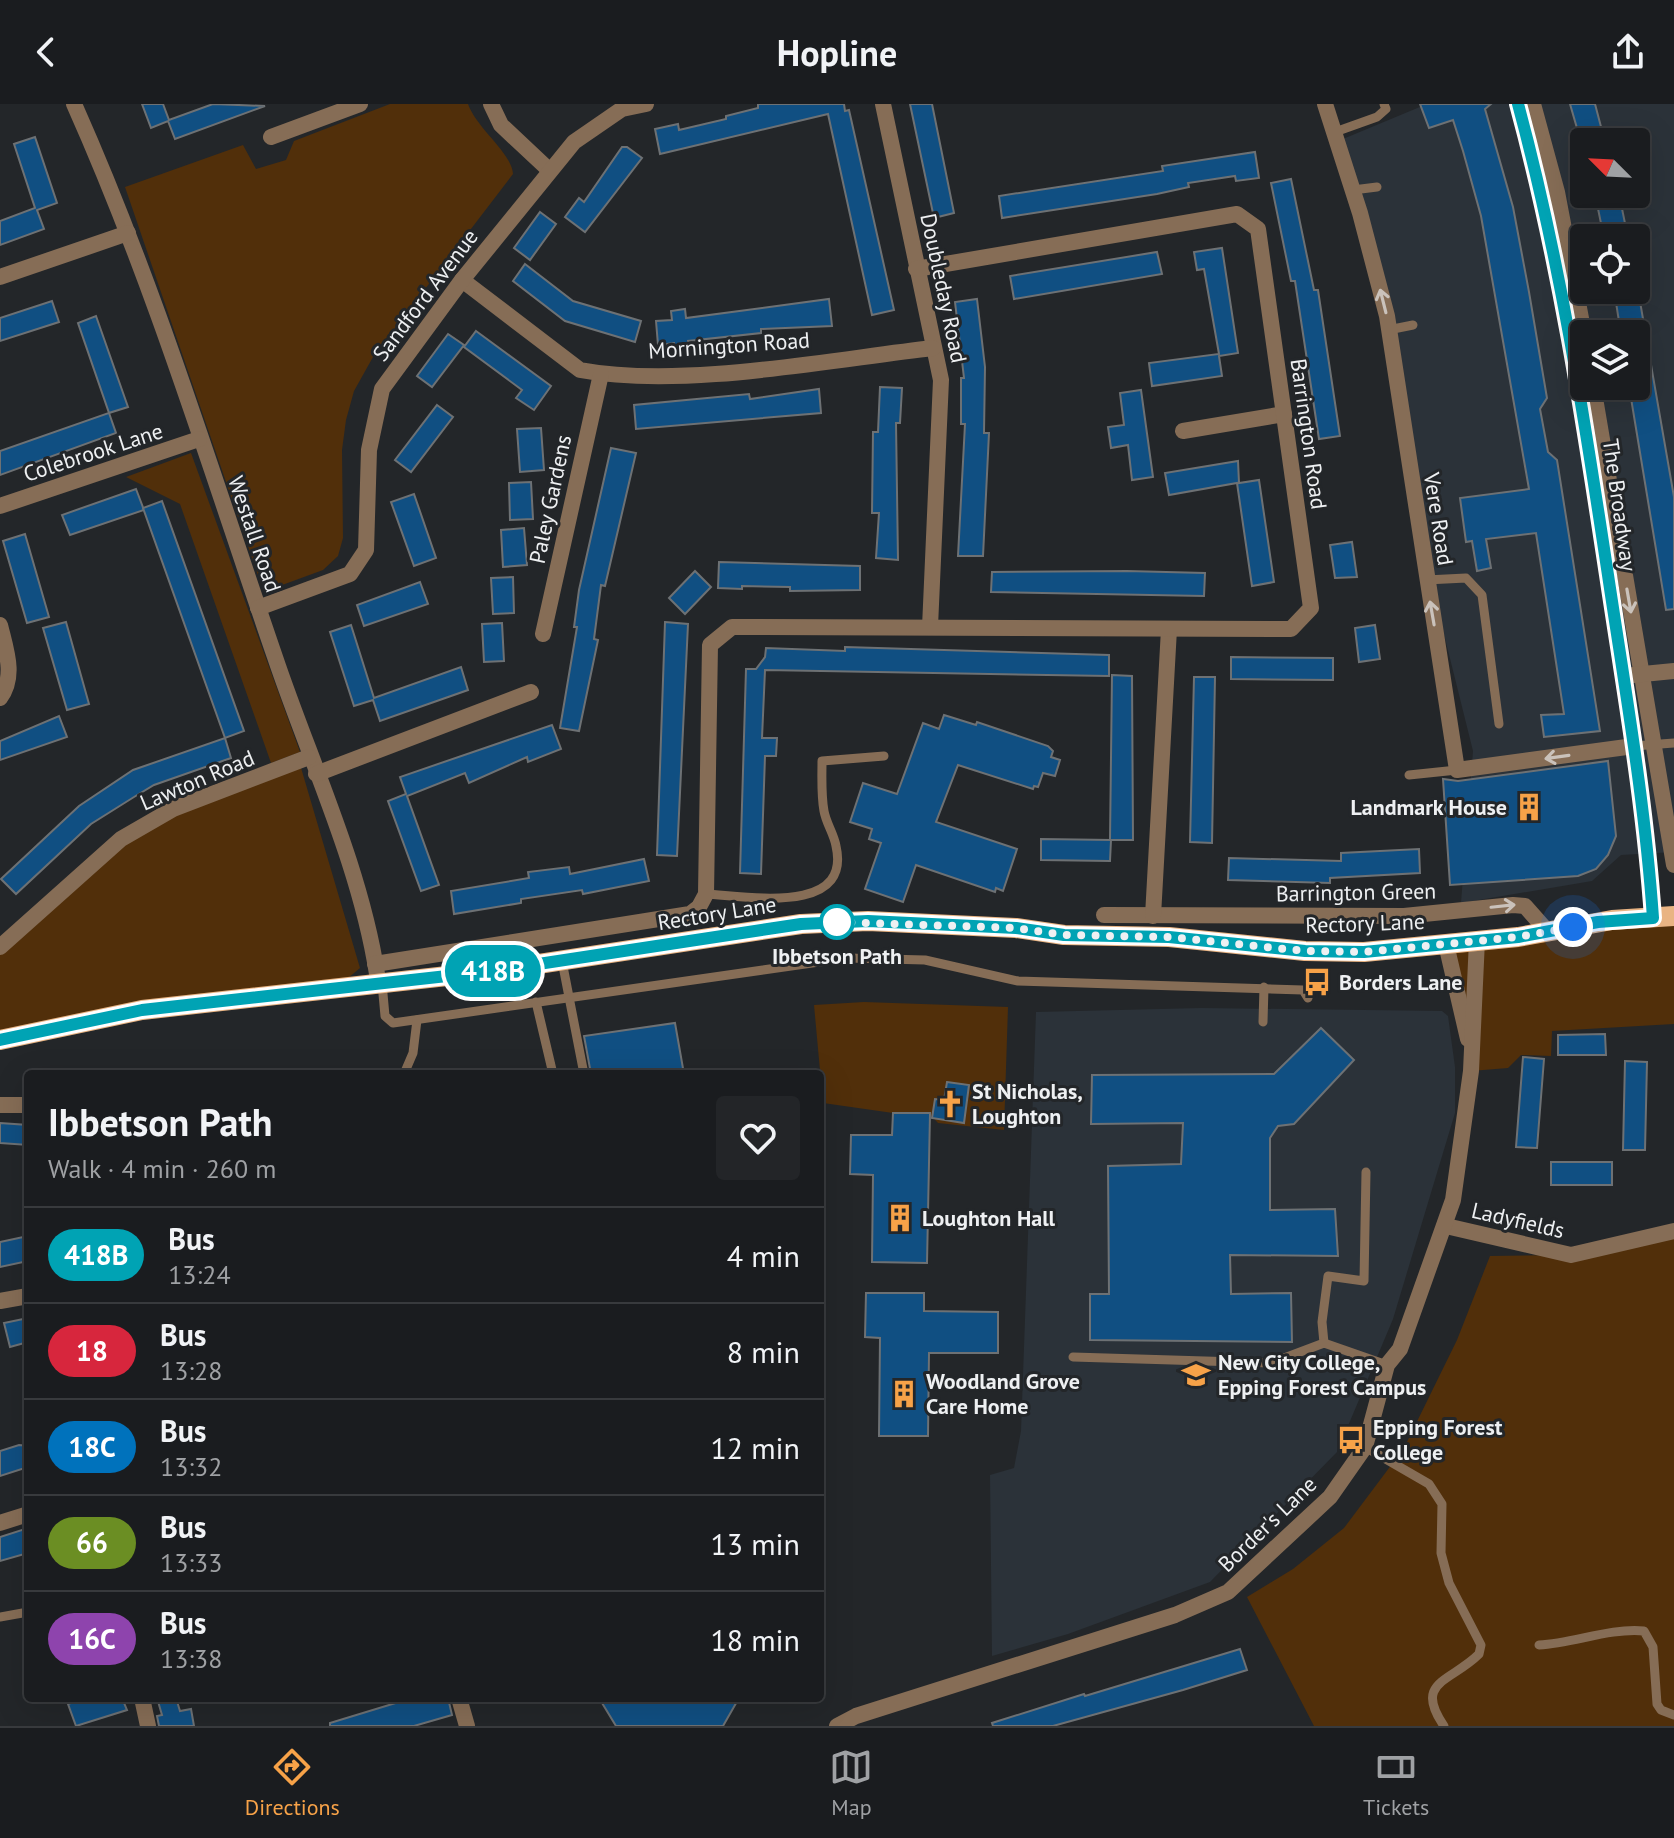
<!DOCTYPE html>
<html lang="en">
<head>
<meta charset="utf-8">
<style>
	:root { --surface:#1a1c1f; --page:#232528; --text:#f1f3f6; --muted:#9fa1a4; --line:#383a3d; --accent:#f7a248 }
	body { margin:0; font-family:"PT Sans",sans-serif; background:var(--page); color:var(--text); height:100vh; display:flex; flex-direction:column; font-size:30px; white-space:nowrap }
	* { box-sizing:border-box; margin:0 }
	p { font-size:26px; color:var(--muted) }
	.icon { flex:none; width:44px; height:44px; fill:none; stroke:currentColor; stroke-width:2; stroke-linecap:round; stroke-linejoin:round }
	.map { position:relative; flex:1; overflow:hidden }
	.sheet { position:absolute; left:24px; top:966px; width:800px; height:632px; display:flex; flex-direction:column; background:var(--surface); border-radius:8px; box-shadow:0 8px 32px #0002,0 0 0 2px var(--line) }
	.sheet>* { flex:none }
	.badge { padding:0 16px; border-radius:26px; font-size:28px; line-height:52px }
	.needle { width:52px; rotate:294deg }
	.buttons { position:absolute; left:1570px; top:24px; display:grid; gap:16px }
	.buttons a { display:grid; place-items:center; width:80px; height:80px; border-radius:8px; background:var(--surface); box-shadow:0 8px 32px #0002,0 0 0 2px var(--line); font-size:40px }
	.you { position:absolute; width:40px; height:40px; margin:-20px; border:6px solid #fff; border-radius:50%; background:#1a73e8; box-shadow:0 0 0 12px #1a73e833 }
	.map>.badge { position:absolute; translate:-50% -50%; box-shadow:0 0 0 4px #fff }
	.round { display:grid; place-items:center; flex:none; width:84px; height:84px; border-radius:8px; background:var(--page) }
	.headline { display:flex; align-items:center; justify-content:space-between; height:136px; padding:0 24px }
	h1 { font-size:38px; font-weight:800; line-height:60px }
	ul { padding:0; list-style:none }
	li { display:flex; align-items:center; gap:24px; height:96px; padding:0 24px; border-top:2px solid var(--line) }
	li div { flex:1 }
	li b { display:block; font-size:30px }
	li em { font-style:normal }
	li .badge { min-width:88px; font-weight:700; text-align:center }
	header { display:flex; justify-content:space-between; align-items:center; height:104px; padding:0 24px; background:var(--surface); font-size:36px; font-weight:800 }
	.dock { display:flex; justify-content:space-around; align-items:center; height:112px; border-top:2px solid var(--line); background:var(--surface); font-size:22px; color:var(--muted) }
	.dock a { display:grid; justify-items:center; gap:4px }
	.dock .on { color:var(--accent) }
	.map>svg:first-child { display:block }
</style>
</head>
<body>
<header><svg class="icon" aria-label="back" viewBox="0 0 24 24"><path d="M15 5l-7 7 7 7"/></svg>Hopline<svg class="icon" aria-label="share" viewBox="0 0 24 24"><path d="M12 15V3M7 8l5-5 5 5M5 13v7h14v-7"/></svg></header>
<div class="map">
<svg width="1674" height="1622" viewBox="0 0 1674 1622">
	<rect width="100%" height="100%" fill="#232629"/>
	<g fill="#2b3239" fill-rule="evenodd">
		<path d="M1427,0h247v748l-53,3 -29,26 -131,22 12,-152 -42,-169 -42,-266 -46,-177zM1584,38h52v52h-52zM1584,134h52v52h-52zM1584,230h52v52h-52z"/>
		<polygon points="1202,904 1442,907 1448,912 1455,963 1455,1009 1393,1215 1337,1348 1210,1478 1068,1530 992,1552 990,1371 1014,1364 1021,1327 1036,908"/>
	</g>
	<g fill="#512f0a">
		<path d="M390,0h78c9,25 44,49 45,70l-140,183 -19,34 -8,29 -4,30 1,88 -5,18 -15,14 -49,18 -13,-4 -136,-397 118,-42 13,24 30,-9 8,-19z"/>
		<polygon points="191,349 300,648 271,659 180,400 126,373"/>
		<polygon points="299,657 360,864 341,880 180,892 76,917 0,926 0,843 121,735"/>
		<polygon points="1674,812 1674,920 1552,927 1551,952 1521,951 1508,964 1471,967 1446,840"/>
		<polygon points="864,898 1008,903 1004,1026 938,1019 929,1009 893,1009 823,999 814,901"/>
		<polygon points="1674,1127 1674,1622 1314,1622 1247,1493 1293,1465 1344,1424 1404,1344 1457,1236 1490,1152 1571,1151"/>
	</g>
	<g fill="#104f82" stroke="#6d7174" stroke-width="2">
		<polygon points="142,0 163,0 169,16 213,0 265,2 175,35 168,17 151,24"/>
		<polygon points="758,0 844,0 845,7 849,6 894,206 872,211 828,10 660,50 655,25 678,20 679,26 726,15 726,12 758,4"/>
		<polygon points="910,0 932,0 954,109 934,114"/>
		<polygon points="1420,0 1491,0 1485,5 1513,103 1529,188 1547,294 1540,305 1548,348 1557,356 1600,627 1544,633 1541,611 1564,610 1536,429 1486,435 1491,464 1477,467 1472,437 1466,438 1460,394 1529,385 1481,112 1463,47 1453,16 1429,24"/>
		<polygon points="1570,0 1595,0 1605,38 1581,38"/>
		<polygon points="35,33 57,99 37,106 44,125 0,141 0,117 35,104 14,40"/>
		<polygon points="622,43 627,43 642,54 585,128 565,113 579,94 584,98"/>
		<polygon points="1255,48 1259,74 1236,77 1235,72 1188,79 1189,83 1157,90 1002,114 999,92 1163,67 1162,62"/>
		<polygon points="1291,75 1314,186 1318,186 1340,332 1319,335 1295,177 1291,177 1271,79"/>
		<polygon points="1595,90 1619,90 1628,134 1604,134"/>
		<polygon points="540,108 556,120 530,156 514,144"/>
		<polygon points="1222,144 1238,249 1219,252 1222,272 1152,282 1149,259 1219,250 1204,165 1197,166 1194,148"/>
		<polygon points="1157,148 1162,170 1014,195 1010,172"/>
		<polygon points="525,160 573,197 641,217 635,238 565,217 513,177"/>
		<polygon points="1614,186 1638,186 1674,393 1674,505 1666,506 1629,282 1636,282 1636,230 1621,230"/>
		<polygon points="829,195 832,222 761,225 761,229 688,237 689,251 675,252 674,239 658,241 656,217 672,216 671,207 685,205 686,214"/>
		<polygon points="977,195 985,263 984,329 989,329 983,452 958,452 965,320 961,320 961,274 964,274 955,198"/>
		<polygon points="52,197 59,218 0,237 0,214"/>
		<polygon points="96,212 128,303 109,309 116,329 0,371 0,347 109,309 78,219"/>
		<polygon points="476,227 551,282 534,306 516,294 522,286 464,243"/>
		<polygon points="448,230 464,241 432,283 417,272"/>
		<polygon points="880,283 902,284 900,319 896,319 898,456 876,454 879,409 872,409 873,328 878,328"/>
		<polygon points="819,285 821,309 636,325 634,301 749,290 750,295"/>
		<polygon points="1141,286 1153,373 1132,376 1128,341 1111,344 1108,323 1124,321 1120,289"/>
		<polygon points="437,301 453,313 411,368 395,356"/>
		<polygon points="541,324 544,366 520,368 517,325"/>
		<polygon points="611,344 636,349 605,482 601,481 594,535 598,536 579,627 560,624 577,523 574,523 579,486"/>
		<polygon points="1238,357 1239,379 1259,376 1274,478 1252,482 1237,379 1169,391 1165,369"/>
		<polygon points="531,378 533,415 510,416 509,379"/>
		<polygon points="136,385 144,406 70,431 62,411"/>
		<polygon points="414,390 436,454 414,462 391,398"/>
		<polygon points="162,397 244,627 225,634 143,404"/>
		<polygon points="524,424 527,461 503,463 501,426"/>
		<polygon points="25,430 49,513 27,519 3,437"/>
		<polygon points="1352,438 1357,473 1335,474 1330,441"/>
		<polygon points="719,458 860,462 860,486 790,487 790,483 742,482 742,485 718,484"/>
		<polygon points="695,467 711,483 685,510 669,494"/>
		<polygon points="1127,467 1205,469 1204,492 991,488 992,468"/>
		<polygon points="513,473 514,509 493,510 491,474"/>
		<polygon points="420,478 428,500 364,522 357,501"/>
		<polygon points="66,518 89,600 67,606 43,524"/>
		<polygon points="665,518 688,520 677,752 657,751"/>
		<polygon points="502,519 504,557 484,558 482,520"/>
		<polygon points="351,521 374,594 461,563 468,586 380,617 373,596 354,602 330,528"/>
		<polygon points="1375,521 1380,555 1359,558 1355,524"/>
		<polygon points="845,543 1109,551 1109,572 765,566 762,634 777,634 776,652 765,652 761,770 740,769 746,565 756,565 765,553 766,544 845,547"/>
		<polygon points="1231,553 1333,554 1333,576 1231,575"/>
		<polygon points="1112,571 1132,572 1133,736 1110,736"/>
		<polygon points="1194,573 1215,573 1212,739 1190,738"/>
		<polygon points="944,611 976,621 977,618 1048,642 1053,647 1051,653 1060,656 1055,672 1043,669 1038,683 1034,682 1033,685 958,661 936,718 1017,745 1003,787 996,784 995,788 916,761 903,798 865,785 881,739 869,735 872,725 850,718 863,679 897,690 923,619 939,625"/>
		<polygon points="59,612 67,633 0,656 0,637"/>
		<polygon points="552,621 561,645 528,658 527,653 469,679 465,669 407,692 439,781 421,787 388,697 406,690 400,673"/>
		<polygon points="225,634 231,654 154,681 134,693 91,720 16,790 1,775 79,702 133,666"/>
		<polygon points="1608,657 1616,732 1608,751 1596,765 1578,772 1450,781 1443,675 1458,677"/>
		<polygon points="1041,735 1111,736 1110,757 1041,756"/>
		<polygon points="1419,745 1420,769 1330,774 1330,779 1228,776 1229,754 1341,757 1341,749"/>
		<polygon points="644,755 649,777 583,790 582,786 521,795 521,799 454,810 451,787 529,774 528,768 569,763 570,770"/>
		<polygon points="675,919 684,970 637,970 636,967 591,970 584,932"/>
		<polygon points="1321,924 1354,956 1294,1020 1278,1022 1270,1034 1270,1106 1335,1105 1338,1152 1230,1151 1231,1190 1291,1189 1292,1238 1090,1236 1090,1190 1109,1190 1108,1062 1181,1060 1183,1019 1091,1020 1092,971 1274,970"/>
		<polygon points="1605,930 1606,951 1558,951 1558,931"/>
		<polygon points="1523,953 1544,955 1537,1044 1516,1043"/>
		<polygon points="1625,957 1647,958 1645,1046 1623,1046"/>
		<polygon points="947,978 969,981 964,1019 932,1014 935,995 944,996"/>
		<polygon points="893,1009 930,1009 927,1159 872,1158 873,1071 850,1070 851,1031 892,1031"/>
		<polygon points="0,1019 28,1021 28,1041 0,1039"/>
		<rect x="1551" y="1058" width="61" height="23"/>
		<polygon points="28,1132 28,1157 0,1163 0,1138"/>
		<polygon points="866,1189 924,1189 924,1207 998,1208 998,1249 929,1249 928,1332 879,1332 880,1234 865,1233"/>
		<polygon points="28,1214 28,1238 10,1243 4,1219"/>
		<polygon points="19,1341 28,1342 28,1363 0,1372 0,1347"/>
		<polygon points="28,1424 28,1449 0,1457 0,1433"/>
		<polygon points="1240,1545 1247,1566 1183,1586 1053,1622 993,1622 992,1619 1084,1590 1085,1592"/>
		<polygon points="85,1594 122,1594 127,1606 76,1622 68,1600"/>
		<polygon points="157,1594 176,1594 180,1607 191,1605 194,1622 159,1622 157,1612 162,1611"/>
		<polygon points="412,1594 448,1594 452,1611 414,1622 330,1622 330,1619"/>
		<polygon points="599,1594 739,1594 723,1622 616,1622"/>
	</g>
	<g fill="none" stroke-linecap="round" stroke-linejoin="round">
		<g stroke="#866d56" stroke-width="9">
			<polyline points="1335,28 1377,13 1386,5 1384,0"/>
			<polyline points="1353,86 1377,83"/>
			<polyline points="1388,226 1413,221"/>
			<polyline points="1426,476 1466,474 1482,491 1499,620"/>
			<polyline points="1634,642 1674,639"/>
			<polyline points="1409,671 1457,666"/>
			<path d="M706,790c40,2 146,22 130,-48 -2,-12 -10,-23 -12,-35 -3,-16 -2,-34 -2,-50l62,-5"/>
			<polyline points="562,857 584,970"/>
			<polyline points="382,879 385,912 393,919 847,854 925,856 1018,877 1303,886 1308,894"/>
			<polyline points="536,898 553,970"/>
			<polyline points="1263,918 1264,883"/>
			<polyline points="404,970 413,949 417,916"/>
			<polyline points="1324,1239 1322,1218 1328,1172 1364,1177 1366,1068"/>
			<polyline points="1073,1253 1271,1259 1324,1239 1387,1261"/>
			<path d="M1365,1343l64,37 13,20 -1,49 8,30 32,62 -2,9c-28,28 -66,27 -35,72"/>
			<polyline points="0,1513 28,1508"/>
			<path d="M1539,1541c36,-2 69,-17 105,-14l9,16 4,57 4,6 13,5"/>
		</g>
		<g stroke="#866d56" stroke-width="16">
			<path d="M74,0c80,179 137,367 201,553 35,104 85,208 102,317"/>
			<polyline points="491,0 501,21 548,65"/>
			<polyline points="883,0 941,276 930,523"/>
			<polyline points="1325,0 1360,109 1387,212 1457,666 1634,642"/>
			<path d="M1518,0c43,154 67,313 90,471 16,114 37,227 45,343"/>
			<polyline points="1533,0 1557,88 1584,230"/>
			<polyline points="271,33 360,0"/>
			<polyline points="0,173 128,129"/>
			<path d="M462,176l118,90c102,19 248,-10 353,-22"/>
			<polyline points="1593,282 1674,761"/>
			<polyline points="1183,327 1284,310"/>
			<polyline points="0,402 199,335"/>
			<polyline points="258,504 350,470 366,446 369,346 382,285 462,176 574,38 622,5 646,0"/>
			<path d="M0,521c6,25 16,51 0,73"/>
			<polyline points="543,530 601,270"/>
			<polyline points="1633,571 1674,567"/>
			<polyline points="316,670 531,588"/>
			<polyline points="1104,811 1404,812 1513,801 1525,802 1548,828"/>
			<polyline points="1153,812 1169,525"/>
			<polyline points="0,843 121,735 173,705 309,653"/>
			<polyline points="375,860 690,810 699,803 706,790 710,541 732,523 1291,525 1311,504 1258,125 1237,110 916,165"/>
			<polyline points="0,1001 28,1001"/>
			<polyline points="1446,1122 1571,1151 1674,1127"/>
			<polyline points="0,1197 28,1192"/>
			<polyline points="0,1419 28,1410"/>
			<polyline points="142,1594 148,1622"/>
			<polyline points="459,1594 467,1622"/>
		</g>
		<g stroke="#866d56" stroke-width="16">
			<polyline points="1446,840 1468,935"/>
			<polyline points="837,1622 856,1612 1175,1511 1228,1488 1330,1393 1365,1343 1387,1261 1400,1245 1453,1096 1471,967 1477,836"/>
		</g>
		<polyline stroke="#e9b483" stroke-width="20" points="0,936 142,906 492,867 801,820 868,817 1016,824 1064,831 1169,833 1305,847 1364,848 1518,833 1612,816 1674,812"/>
	</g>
	<defs><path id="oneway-shaft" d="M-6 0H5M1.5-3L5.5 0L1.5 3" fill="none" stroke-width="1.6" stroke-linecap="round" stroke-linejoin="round" transform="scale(2)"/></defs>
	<g stroke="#cac2bb">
		<use href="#oneway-shaft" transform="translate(1383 197) rotate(-104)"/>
		<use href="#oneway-shaft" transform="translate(1629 497) rotate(80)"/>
		<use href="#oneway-shaft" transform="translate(1432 509) rotate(-100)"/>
		<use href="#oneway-shaft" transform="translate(1557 653) rotate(172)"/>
		<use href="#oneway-shaft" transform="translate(1503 802) rotate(-6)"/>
	</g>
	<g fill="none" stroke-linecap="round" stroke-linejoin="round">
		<defs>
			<path id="line" d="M0,936l142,-30 350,-39 309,-47 67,-3 148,7 48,7 105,2 136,14 59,1 154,-15 80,-15 55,-4c-8,-116 -28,-229 -45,-343 -24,-159 -48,-316 -90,-471"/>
		</defs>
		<use href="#line" stroke="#fff" stroke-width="18"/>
		<use href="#line" stroke="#00a3b4" stroke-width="12"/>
		<polyline stroke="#eef0f2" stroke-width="8" stroke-dasharray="0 14.4" points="837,818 1016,824 1064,831 1169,833 1305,847 1364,848 1518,833 1573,823"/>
	</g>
	<defs>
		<symbol id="building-bare" viewBox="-9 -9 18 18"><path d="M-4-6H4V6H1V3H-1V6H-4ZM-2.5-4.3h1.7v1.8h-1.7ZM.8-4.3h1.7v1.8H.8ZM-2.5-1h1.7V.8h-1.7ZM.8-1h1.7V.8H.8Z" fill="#f7a248" stroke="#232629" stroke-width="2.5" paint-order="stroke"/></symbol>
		<symbol id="bus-bare" viewBox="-9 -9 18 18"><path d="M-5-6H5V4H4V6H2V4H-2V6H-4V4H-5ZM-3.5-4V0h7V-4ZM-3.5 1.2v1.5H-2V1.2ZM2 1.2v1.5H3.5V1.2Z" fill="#f7a248" stroke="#232629" stroke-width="2.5" paint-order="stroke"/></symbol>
		<symbol id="church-bare" viewBox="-9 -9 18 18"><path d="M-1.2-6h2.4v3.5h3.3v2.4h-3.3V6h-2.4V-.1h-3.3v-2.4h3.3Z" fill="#f7a248" stroke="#232629" stroke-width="2.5" paint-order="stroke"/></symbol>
		<symbol id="university-bare" viewBox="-9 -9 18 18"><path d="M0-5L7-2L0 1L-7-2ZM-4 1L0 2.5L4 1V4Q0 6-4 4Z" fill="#f7a248" stroke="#232629" stroke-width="2.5" paint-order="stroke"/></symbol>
	</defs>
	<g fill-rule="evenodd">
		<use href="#building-bare" x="1509" y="683" width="40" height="40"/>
		<use href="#bus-bare" x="1297" y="858" width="40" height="40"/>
		<use href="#church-bare" x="930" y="980" width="40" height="40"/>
		<use href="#building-bare" x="880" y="1094" width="40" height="40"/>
		<use href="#university-bare" x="1176" y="1251" width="40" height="40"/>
		<use href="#building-bare" x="884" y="1270" width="40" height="40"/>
		<use href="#bus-bare" x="1331" y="1316" width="40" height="40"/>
	</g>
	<circle fill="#fff" stroke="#00a3b4" stroke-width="4" cx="837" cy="818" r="16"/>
	<g text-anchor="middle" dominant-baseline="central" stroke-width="6" stroke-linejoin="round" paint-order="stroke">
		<g font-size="22" fill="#eef0f2" stroke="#232629">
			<text transform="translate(944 184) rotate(78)">Doubleday Road</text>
			<text transform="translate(425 191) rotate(-53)">Sandford Avenue</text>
			<text transform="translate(729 241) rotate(-4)">Mornington Road</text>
			<text transform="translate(1309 330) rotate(82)">Barrington Road</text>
			<text transform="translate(93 348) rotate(-18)">Colebrook Lane</text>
			<text transform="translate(550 395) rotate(-78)">Paley Gardens</text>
			<text transform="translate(1620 401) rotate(82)">The Broadway</text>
			<text transform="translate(1439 415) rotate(81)">Vere Road</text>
			<text transform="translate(255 430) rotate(71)">Westall Road</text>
			<text transform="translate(197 676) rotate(-23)">Lawton Road</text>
			<text transform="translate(1356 788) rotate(-1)">Barrington Green</text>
			<text transform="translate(717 809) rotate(-9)">Rectory Lane</text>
			<text transform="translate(1365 819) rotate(-2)">Rectory Lane</text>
			<text transform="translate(1518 1116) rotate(13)">Ladyfields</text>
			<text transform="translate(1267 1420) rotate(-44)">Border's Lane</text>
		</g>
		<g font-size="22" font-weight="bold" fill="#eef0f2" stroke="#232629" text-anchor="start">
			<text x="1507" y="703" text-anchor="end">Landmark House</text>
			<text x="1339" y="878">Borders Lane</text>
			<text x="972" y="987">St Nicholas,<tspan x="972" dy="25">Loughton</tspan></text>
			<text x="922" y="1114">Loughton Hall</text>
			<text x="1218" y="1258">New City College,<tspan x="1218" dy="25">Epping Forest Campus</tspan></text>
			<text x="926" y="1277">Woodland Grove<tspan x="926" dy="25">Care Home</tspan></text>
			<text x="1373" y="1323">Epping Forest<tspan x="1373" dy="25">College</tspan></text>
		</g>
		<g font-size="22" font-weight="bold" fill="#eef0f2" stroke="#232629">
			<text x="837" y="852">Ibbetson Path</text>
		</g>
	</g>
</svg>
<div class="buttons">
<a><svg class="needle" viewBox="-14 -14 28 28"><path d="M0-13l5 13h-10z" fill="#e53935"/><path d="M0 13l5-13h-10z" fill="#9fa1a4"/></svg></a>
<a><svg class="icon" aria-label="locate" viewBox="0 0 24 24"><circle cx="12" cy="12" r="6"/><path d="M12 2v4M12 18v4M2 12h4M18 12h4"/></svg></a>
<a><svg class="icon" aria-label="layers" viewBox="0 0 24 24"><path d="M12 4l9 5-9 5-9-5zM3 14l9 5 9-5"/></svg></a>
</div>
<div class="you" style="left:1573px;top:823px"></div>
<b class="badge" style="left:493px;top:867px;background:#00a3b4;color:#fff">418B</b>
<section class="sheet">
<div class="headline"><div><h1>Ibbetson Path</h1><p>Walk · 4 min · 260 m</p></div><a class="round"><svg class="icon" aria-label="heart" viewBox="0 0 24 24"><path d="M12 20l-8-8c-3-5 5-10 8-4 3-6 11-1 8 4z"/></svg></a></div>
<ul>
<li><span class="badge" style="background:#00a3b4;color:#fff">418B</span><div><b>Bus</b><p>13:24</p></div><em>4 min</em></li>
<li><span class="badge" style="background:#d7263d;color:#fff">18</span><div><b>Bus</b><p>13:28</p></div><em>8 min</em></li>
<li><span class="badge" style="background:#0072bc;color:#fff">18C</span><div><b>Bus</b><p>13:32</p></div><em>12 min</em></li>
<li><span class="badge" style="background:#6b8e23;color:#fff">66</span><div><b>Bus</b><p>13:33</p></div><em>13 min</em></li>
<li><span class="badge" style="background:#8e44ad;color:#fff">16C</span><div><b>Bus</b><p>13:38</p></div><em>18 min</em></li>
</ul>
</section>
</div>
<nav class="dock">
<a class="on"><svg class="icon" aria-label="directions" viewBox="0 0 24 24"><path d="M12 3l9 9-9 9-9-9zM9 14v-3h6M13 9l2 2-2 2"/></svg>Directions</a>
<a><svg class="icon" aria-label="map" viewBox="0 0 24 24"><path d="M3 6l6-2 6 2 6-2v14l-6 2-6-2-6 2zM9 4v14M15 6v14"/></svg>Map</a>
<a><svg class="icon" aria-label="tickets" viewBox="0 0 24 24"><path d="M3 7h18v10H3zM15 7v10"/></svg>Tickets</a>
</nav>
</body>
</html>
